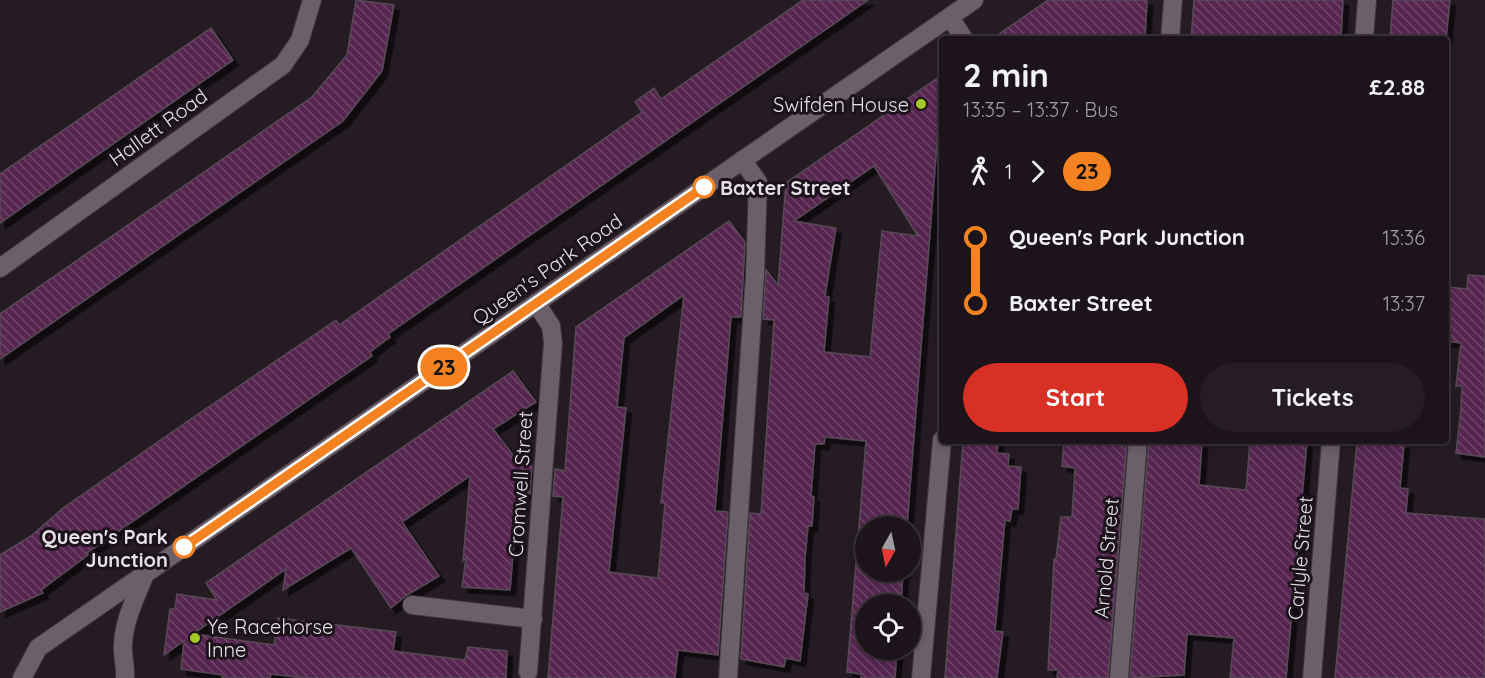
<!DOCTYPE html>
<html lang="en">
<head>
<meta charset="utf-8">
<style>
	:root { --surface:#1c141a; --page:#251d23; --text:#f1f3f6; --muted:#a09ea2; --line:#3a3339; --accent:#d93025 }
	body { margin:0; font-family:Quicksand,sans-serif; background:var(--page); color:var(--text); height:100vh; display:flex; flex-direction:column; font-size:22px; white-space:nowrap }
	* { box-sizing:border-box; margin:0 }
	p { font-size:20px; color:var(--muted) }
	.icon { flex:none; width:33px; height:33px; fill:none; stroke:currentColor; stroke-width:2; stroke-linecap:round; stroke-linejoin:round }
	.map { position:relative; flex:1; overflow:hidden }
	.sheet { position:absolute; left:939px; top:36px; width:510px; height:408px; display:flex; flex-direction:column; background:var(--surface); border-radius:6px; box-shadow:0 3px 9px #0003,0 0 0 2px var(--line) }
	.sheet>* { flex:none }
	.badge { padding:0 12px; border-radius:20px; font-size:21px; line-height:39px }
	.needle { width:39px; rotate:189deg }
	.buttons { position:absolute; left:855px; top:516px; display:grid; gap:12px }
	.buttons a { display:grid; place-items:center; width:66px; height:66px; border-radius:50%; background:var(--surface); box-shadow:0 3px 9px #0003,0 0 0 2px var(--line); font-size:30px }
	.map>.badge { position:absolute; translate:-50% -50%; box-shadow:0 0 0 3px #fff }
	.legs { display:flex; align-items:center; gap:9px; height:66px; padding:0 24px; font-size:20px }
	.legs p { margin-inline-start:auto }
	.headline { display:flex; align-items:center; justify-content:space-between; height:102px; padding:0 24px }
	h1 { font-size:33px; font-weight:700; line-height:45px }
	.action { display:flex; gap:12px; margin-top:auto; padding:12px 24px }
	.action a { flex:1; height:69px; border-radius:36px; background:var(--accent); color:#fff; font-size:24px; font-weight:700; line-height:69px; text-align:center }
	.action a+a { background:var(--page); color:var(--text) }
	ul { padding:0 24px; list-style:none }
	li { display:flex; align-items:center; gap:21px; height:66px; font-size:22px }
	li i { display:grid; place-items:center; width:9px; height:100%; margin:0 8px; background:currentColor }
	li i::after { content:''; width:15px; height:15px; margin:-8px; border:4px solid; border-radius:50%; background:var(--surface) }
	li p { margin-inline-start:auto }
	li:first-child i { background:linear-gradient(#0000 50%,currentColor 0) }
	li:last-child i { background:linear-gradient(currentColor 50%,#0000 0) }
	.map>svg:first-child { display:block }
</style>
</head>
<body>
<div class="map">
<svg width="1485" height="678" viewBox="0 0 1485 678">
	<defs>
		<pattern id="building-back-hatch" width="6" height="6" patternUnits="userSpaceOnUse" patternTransform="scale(1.5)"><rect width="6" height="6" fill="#572551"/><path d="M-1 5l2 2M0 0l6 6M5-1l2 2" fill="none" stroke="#6f446a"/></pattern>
		<filter id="shadow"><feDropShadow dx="5.5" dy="5.5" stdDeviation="0" flood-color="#0009"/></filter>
	</defs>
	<rect width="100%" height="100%" fill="#251b23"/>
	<g fill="url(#building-back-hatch)" stroke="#564b54" stroke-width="1.5" fill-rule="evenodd" filter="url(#shadow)">
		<polygon points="356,0 394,5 382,71 343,121 0,359 0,314 312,97 347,55"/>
		<polygon points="803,0 868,0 388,334 390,337 370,352 372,356 87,553 88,555 41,590 43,593 0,612 0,555 31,536 63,508 185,423 336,320 339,325 642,112 635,102 654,88 661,99"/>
		<polygon points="1048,0 1147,0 1145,39 992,39"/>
		<polygon points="1194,0 1343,0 1341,39 1191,39"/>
		<polygon points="1393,0 1450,0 1446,39 1390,39"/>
		<polygon points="211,28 233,60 0,223 0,174"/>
		<path d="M942,75v41l-3,2 -32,408h-41v46h37l-2,32h-35v46h31l-2,28h-34v-4l-14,-2 19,-231 -41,-4 -1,7h-9l-4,52 3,1 -2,29h-4l-3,32 -1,35 4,1 -8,67 -14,-3 -2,9 -43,-8 9,-146 11,1 13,-194 -11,-1 3,-49 12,15 8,-102zM874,166l44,70 -36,-5 -12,126 -46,-5 5,-55 -4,-1 11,-68 -42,-7z"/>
		<path d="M729,221l16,21 -4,75h-10l-16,194 13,1 -10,143 -40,-5 -3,28h-127l15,-181 -10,-1 2,-27 10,2 11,-144zM684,295l-23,208h4l-7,75 -49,-6 17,-164 -9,-1 7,-69z"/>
		<polygon points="1468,275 1485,276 1485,457 1456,453 1461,409 1462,386 1456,386 1461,343 1446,341 1446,313 1448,287 1467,289"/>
		<polygon points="513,371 536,402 493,429 520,464 532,466 530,494 518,493 510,590 462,587 466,558 463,561 470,476 402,522 439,576 407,595 391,608 351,548 283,590 286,569 193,634 274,645 278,618 396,632 393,651 465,660 468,647 507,651 506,678 305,678 271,674 270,678 222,678 223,675 181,669 184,641 164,655 170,609 175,609 177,594 217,600 206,583"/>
		<polygon points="963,441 998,441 997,453 1009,454 1008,466 1021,467 1018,509 1012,509 1010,521 1005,520 995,631 1003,632 997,678 945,678"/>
		<polygon points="1064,441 1127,441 1108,678 1057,678 1058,670 1048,670 1054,559 1056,559 1061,517 1072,517 1075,468 1062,466"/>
		<polygon points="1149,441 1202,443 1199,485 1246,490 1250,441 1307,441 1286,678 1230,678 1234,638 1187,634 1184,675 1130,678"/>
		<polygon points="1357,441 1404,444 1400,488 1408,489 1406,513 1485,519 1485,678 1335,678"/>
	</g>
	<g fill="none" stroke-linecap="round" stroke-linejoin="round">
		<defs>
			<g id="street">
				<polyline points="950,17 964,39"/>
				<polyline points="1170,39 1173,0"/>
				<polyline points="1364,39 1367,0"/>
				<polyline points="0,268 283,65 300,40 312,0"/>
				<polyline points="412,605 533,619"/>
				<polyline points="528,672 553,343 551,326 536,303"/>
				<polyline points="22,678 38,648 974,0"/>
				<path d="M125,678c1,-12 -3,-22 -2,-34 1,-24 13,-47 22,-70"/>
				<polyline points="728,678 755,274 758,182 742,160"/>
				<polyline points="921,678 942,440"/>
				<polyline points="1119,678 1138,441"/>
				<polyline points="1312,678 1331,441"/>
			</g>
		</defs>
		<use href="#street" stroke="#3e363d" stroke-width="20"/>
		<use href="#street" stroke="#6b5f69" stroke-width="18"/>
	</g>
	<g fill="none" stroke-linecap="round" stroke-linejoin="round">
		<defs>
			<polyline id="line-1" points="184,547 704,187"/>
		</defs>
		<use href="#line-1" stroke="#fff" stroke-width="14"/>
		<use href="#line-1" stroke="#f58220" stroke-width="9"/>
	</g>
	<g fill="#a5c823" stroke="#1b121a" stroke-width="2">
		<circle cx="921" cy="104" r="6"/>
		<circle cx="195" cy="638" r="6"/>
	</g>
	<g fill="#fff" stroke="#f58220" stroke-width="3">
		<circle cx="704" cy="187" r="10"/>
		<circle cx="184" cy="547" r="10"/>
	</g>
	<g text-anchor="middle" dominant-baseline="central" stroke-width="6" stroke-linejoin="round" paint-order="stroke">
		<g font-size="20" fill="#e6dfe5" stroke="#1b121a" text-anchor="end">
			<text x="909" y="104">Swifden House</text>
			<text x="207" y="626" text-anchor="start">Ye Racehorse<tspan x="207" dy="23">Inne</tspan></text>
		</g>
		<g font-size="20" fill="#e6dfe5" stroke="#1b121a">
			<text transform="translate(158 127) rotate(-36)">Hallett Road</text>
			<text transform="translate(547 269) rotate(-35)">Queen's Park Road</text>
			<text transform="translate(520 484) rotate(-86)">Cromwell Street</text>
			<text transform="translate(1106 558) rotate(-85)">Arnold Street</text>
			<text transform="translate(1300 558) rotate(-85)">Carlyle Street</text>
		</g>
		<g font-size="20" font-weight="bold" fill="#e6dfe5" stroke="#1b121a" text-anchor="start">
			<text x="720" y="187">Baxter Street</text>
			<text x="168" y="536" text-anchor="end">Queen's Park<tspan x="168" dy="23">Junction</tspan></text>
		</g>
	</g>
</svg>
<div class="buttons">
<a><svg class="needle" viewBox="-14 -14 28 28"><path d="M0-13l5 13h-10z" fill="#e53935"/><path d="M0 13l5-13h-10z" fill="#a09ea2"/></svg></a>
<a><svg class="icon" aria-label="locate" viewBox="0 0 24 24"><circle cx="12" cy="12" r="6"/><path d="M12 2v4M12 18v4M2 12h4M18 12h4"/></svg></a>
</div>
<b class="badge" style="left:444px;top:367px;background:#f58220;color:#111">23</b>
<section class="sheet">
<div class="headline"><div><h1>2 min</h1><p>13:35 – 13:37 · Bus</p></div><b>£2.88</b></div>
<div class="legs"><svg class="icon" aria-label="walk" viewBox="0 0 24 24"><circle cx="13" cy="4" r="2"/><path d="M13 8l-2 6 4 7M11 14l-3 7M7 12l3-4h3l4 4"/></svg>1<svg class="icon" aria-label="forward" viewBox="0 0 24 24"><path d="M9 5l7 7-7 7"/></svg><b class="badge" style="background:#f58220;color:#111">23</b></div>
<ul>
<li><i style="color:#f58220"></i><b>Queen's Park Junction</b><p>13:36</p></li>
<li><i style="color:#f58220"></i><b>Baxter Street</b><p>13:37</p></li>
</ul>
<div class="action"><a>Start</a><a>Tickets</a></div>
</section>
</div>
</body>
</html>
